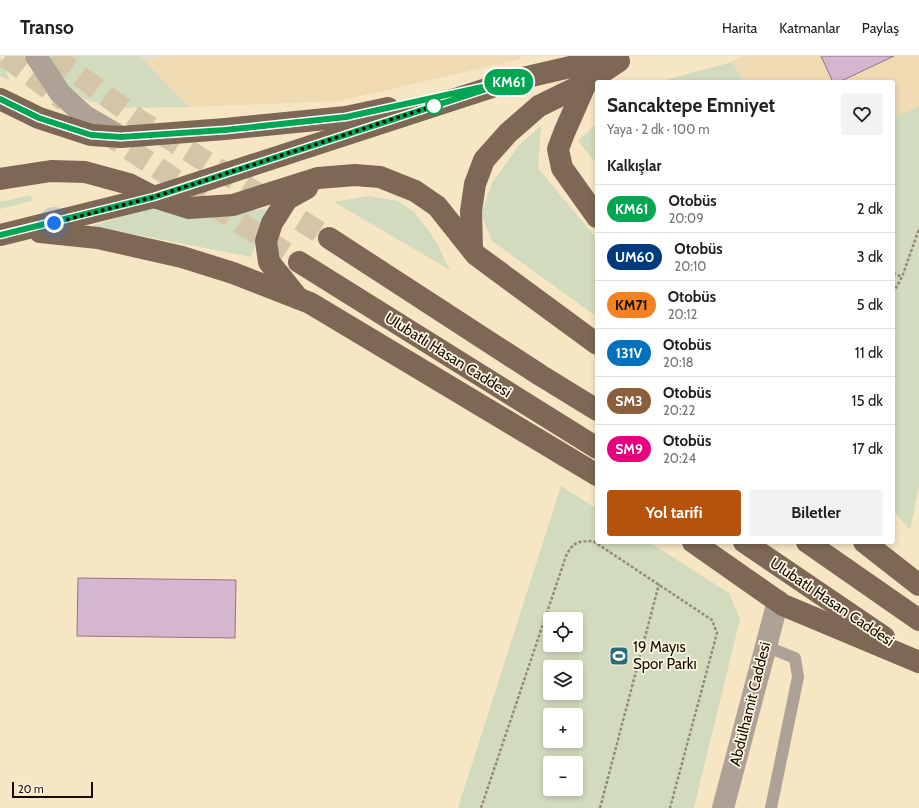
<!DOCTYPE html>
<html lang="tr">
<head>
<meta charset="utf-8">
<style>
	:root { --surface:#fff; --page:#f2f2f2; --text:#202124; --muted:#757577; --line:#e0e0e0; --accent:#b45309 }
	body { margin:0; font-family:Cabin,sans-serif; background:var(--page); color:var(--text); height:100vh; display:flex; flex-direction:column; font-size:15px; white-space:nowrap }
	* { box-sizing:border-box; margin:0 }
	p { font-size:13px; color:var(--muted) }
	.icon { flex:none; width:22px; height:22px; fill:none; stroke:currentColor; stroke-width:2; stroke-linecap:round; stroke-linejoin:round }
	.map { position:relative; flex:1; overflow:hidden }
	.drawer { position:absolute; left:595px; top:24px; width:300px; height:464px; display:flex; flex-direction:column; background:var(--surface); border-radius:4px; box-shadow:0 2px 6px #0003 }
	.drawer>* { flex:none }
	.badge { padding:0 8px; border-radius:13px; font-size:14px; line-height:26px }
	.tools { position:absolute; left:543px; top:556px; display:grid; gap:8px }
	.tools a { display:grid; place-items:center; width:40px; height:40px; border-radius:4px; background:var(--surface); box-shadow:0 2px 6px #0003; font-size:20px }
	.scale { position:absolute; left:12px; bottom:10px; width:81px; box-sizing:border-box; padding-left:4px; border:2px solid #130d03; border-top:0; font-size:11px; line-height:14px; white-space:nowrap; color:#130d03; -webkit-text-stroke:3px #fef4e0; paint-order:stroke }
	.you { position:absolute; width:20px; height:20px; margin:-10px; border:3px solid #fff; border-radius:50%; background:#1a73e8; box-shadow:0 0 0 6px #1a73e833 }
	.map>.badge { position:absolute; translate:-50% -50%; box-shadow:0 0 0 2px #fff }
	h2 { padding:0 12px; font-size:15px; line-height:36px }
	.round { display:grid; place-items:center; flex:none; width:42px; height:42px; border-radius:4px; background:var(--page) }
	.overview { display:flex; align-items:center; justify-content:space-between; height:68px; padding:0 12px }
	h1 { font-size:19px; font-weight:700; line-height:30px }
	.action { display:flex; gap:8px; margin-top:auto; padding:8px 12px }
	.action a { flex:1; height:46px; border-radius:4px; background:var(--accent); color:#fff; font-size:16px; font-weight:700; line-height:46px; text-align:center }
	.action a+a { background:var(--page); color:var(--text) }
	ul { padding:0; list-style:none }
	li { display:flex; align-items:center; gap:12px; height:48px; padding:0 12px; border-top:1px solid var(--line) }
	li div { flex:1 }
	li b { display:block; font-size:15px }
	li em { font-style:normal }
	li .badge { min-width:44px; font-weight:700; text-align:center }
	header { display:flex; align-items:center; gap:24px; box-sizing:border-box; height:56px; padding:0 20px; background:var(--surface); border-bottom:1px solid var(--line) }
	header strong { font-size:19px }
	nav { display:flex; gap:22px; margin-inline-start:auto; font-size:14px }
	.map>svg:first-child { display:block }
</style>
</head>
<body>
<header>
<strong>Transo</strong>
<nav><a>Harita</a><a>Katmanlar</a><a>Paylaş</a></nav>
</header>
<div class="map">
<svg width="919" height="752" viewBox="0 0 919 752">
	<rect width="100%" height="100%" fill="#f7e6c4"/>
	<g fill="#efdab2">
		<polygon points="168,0 520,0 521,3 339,45 189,51 146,6"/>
		<polygon points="742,0 919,0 919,50 893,62 893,26 745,26 732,6"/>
	</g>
	<polygon fill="#e7ddc8" points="137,0 168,0 146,6"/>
	<g fill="#d3dbbe" fill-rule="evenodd">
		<polygon points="0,0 10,25 0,20"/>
		<polygon points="37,0 137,0 146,6 189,51 117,52 86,44 53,21"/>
		<polygon points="732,6 745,26 658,26"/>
		<polygon points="919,50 919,430 910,474 893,454 893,62"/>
		<polygon points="597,67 597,108 578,85"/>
		<polygon points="541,70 538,112 597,183 597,261 492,185 481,158 492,127 519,89"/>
		<polygon points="31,139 32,145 0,153 0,146"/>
		<polygon points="369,140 398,145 414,156 428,174 438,189 450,214 334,146"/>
		<polygon points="152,151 215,160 269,152 251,201 92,170"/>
		<path d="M561,430l36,23v33h52l80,51 11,26 -46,189h-236zM550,563h26v26h-26zM550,611h26v26h-26zM550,659h26v26h-26zM550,707h26v26h-26z"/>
	</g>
	<g fill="#d4b7cf" stroke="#8f748b">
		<polygon points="821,0 894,0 839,26 833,26"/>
		<polygon points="78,522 236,524 235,582 77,580"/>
	</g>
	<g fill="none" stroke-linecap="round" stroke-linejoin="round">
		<g stroke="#d5c5a7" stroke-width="22" stroke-dasharray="22 11" stroke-linecap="butt">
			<polyline points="5,0 65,45"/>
			<polyline points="53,0 139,64 329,182"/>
			<polyline points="103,74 123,89 299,206"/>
		</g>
		<g stroke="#968a72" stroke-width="2.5" stroke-dasharray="3 2" stroke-linecap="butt">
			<polyline points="893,217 902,221"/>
			<polyline points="893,237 902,221 919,173"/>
			<path d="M481,752l85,-252c7,-14 12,-15 27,-15l119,79 5,13 -47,175"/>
			<polyline points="600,752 659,528"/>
		</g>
		<polyline stroke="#aea297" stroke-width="12" points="765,590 795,602 798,621 771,752"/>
		<g stroke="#aea297" stroke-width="22">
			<polyline points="36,0 60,37 85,60 121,81"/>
			<polyline points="723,752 778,545"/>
		</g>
		<g stroke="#7d6855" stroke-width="22">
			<polyline points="586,27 564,77 558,93 562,112 597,161"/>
			<polyline points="0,43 39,62 91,79 121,81 225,73 346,61 388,52"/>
			<polyline points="0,123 51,115 85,116 129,128 154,141 189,152 233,149 318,122 355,119 380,121 415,135 437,150 476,199 597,288"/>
			<polyline points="40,176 98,182 182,201 233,217 310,247 597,419"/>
			<polyline points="0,179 154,141 514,24 618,0"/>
			<polyline points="329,182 540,319 597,354"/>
			<polyline points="472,193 471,155 475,128 484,104 508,77 539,50 586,27 619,5"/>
			<polyline points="299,206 597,392"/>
			<polyline points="298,242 269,206 266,185 272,167 287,143 307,132"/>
			<polyline points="693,486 783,549 919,606"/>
			<polyline points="744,486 884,581"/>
			<polyline points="807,486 919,564"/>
			<polyline points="864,486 919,529"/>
		</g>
	</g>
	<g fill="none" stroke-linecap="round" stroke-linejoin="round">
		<defs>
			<polyline id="line" points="0,43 39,62 91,79 121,81 225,74 346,61 514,24 154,141 0,179"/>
		</defs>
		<use href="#line" stroke="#fff" stroke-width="9"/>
		<use href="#line" stroke="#00a651" stroke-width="6"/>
		<polyline stroke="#130d03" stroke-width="4" stroke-dasharray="0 7.2" points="54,167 154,141 439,48 434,50"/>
	</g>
	<defs>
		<symbol id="stadium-square" viewBox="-11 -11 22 22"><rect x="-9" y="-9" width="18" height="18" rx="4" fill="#276e7b" stroke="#fef4e0"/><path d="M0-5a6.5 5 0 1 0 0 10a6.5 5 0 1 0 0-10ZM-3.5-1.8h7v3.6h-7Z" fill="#fff"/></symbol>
	</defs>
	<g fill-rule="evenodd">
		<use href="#stadium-square" x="608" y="589" width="22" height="22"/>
	</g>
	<circle fill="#fff" stroke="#00a651" stroke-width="2" cx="434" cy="50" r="8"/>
	<g text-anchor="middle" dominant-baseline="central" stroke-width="3.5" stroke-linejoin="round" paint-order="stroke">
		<g font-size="15" fill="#130d03" stroke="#fef4e0">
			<text transform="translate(448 299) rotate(32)">Ulubatlı Hasan Caddesi</text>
			<text transform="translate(832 546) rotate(34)">Ulubatlı Hasan Caddesi</text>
			<text transform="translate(750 648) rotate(-76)">Abdülhamit Caddesi</text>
		</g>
		<g font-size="15" fill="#130d03" stroke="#fef4e0" text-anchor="start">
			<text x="633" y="591">19 Mayıs<tspan x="633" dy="17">Spor Parkı</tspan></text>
		</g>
	</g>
</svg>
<div class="tools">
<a><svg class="icon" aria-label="locate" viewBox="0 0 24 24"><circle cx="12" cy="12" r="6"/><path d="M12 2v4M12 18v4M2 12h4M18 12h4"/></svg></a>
<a><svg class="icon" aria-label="layers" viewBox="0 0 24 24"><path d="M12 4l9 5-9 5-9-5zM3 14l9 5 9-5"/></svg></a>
<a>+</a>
<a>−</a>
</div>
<div class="scale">20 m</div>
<div class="you" style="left:54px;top:167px"></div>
<b class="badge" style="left:509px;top:26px;background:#00a651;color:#fff">KM61</b>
<section class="drawer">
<div class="overview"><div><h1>Sancaktepe Emniyet</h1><p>Yaya · 2 dk · 100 m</p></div><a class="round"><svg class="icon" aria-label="heart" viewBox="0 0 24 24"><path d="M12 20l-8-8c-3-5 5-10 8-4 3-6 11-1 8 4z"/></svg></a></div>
<h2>Kalkışlar</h2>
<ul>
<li><span class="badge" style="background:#00a651;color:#fff">KM61</span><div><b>Otobüs</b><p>20:09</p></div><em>2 dk</em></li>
<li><span class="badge" style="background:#003b80;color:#fff">UM60</span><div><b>Otobüs</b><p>20:10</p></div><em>3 dk</em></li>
<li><span class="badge" style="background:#f58220;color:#111">KM71</span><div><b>Otobüs</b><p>20:12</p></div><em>5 dk</em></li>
<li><span class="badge" style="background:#0072bc;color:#fff">131V</span><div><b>Otobüs</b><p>20:18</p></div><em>11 dk</em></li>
<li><span class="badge" style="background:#8b5e3c;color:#fff">SM3</span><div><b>Otobüs</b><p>20:22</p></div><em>15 dk</em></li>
<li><span class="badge" style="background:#e6007e;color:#fff">SM9</span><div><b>Otobüs</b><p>20:24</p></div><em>17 dk</em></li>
</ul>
<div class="action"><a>Yol tarifi</a><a>Biletler</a></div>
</section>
</div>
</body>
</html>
